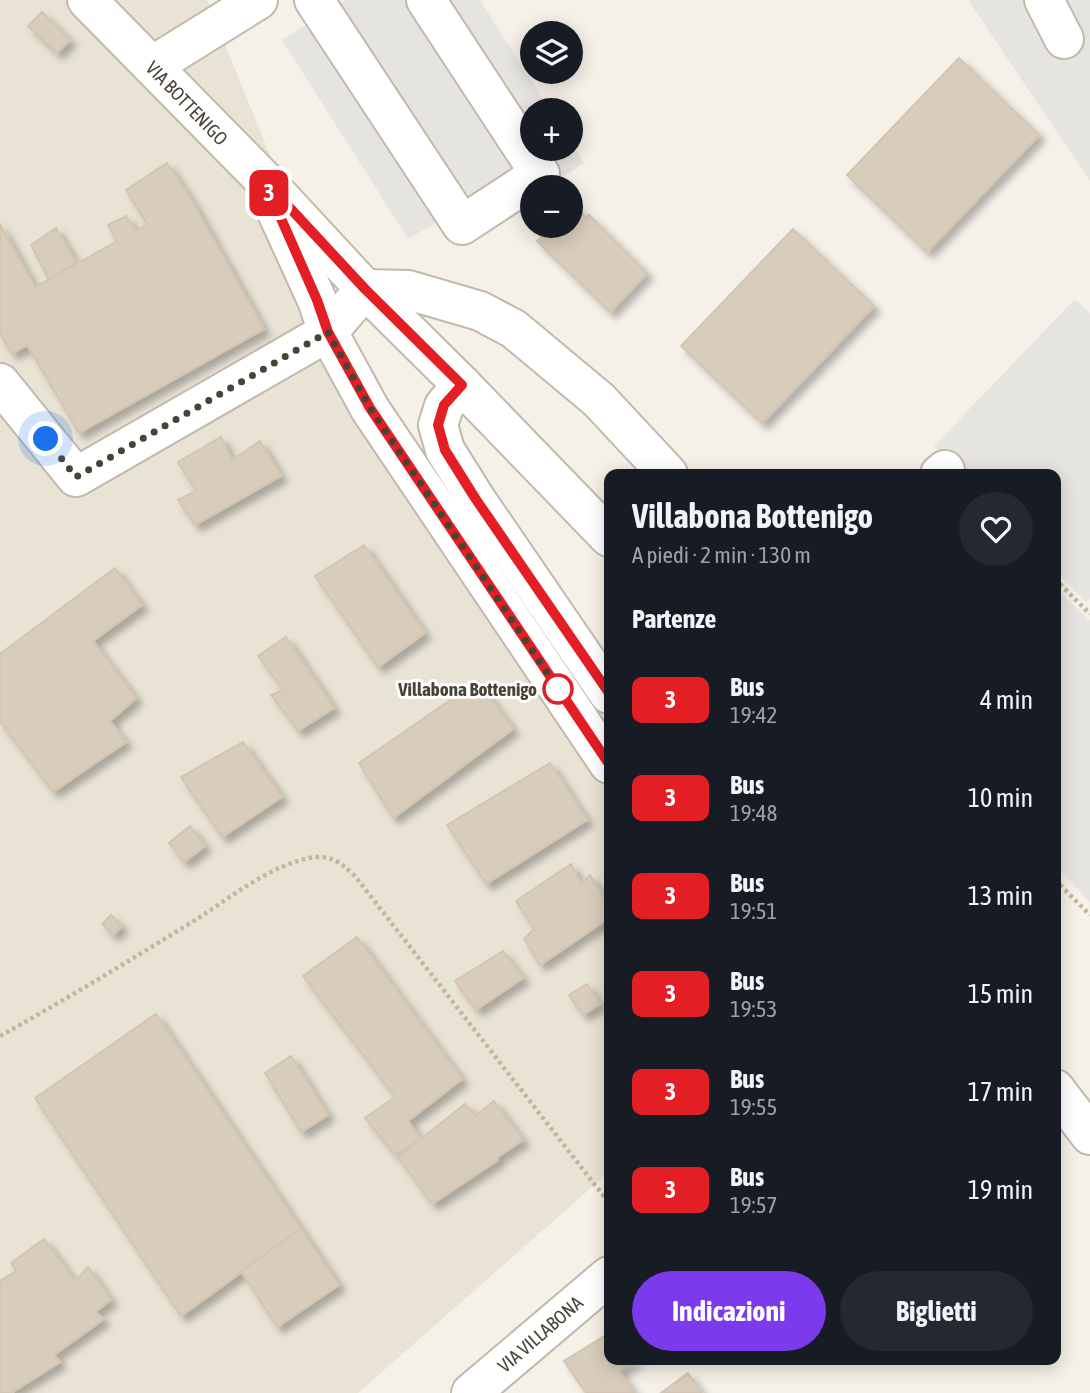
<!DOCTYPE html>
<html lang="it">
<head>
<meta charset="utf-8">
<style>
	:root { --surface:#171b24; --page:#242831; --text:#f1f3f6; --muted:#9ea1a6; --accent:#7c3aed }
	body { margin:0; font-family:"Asap Condensed",sans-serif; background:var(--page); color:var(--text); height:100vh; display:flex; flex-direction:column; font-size:26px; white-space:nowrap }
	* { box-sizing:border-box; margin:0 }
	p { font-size:23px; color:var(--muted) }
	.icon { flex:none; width:38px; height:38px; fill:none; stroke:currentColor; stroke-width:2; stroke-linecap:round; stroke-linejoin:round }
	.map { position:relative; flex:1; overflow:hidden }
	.drawer { position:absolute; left:604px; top:469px; width:457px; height:896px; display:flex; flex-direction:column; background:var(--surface); border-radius:14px; box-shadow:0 4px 18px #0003 }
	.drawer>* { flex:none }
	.badge { padding:0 14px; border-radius:10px; font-size:24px; line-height:46px }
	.fabs { position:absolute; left:520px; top:21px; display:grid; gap:14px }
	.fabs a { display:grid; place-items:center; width:63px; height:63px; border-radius:50%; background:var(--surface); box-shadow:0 4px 18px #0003; font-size:35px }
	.you { position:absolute; width:35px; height:35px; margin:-18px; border:5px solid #fff; border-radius:50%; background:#1a73e8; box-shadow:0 0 0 10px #1a73e833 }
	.map>.badge { position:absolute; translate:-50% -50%; box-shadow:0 0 0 4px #fff }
	h2 { padding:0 28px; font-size:26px; line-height:63px }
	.round { display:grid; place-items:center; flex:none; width:74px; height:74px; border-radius:37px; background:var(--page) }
	.summary { display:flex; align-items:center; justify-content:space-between; height:119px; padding:0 28px }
	h1 { font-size:33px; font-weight:700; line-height:52px }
	.action { display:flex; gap:14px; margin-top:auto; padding:14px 28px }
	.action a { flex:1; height:80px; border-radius:42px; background:var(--accent); color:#fff; font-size:28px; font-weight:700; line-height:80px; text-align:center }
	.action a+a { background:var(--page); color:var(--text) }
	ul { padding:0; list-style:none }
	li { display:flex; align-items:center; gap:21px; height:98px; padding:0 28px }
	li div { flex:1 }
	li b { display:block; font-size:26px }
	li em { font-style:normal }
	li .badge { min-width:77px; font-weight:700; text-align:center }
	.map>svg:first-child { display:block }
</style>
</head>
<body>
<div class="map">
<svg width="1090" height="1393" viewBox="0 0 1090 1393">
	<defs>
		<filter id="shadow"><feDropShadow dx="6" dy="6" stdDeviation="3.5" flood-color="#0004"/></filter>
	</defs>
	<rect width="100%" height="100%" fill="#f5f1e8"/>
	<polygon fill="#e9e3d5" points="0,0 207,0 308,249 337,344 609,794 609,1172 358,1393 0,1393"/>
	<g fill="#e6e4e0">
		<polygon points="346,0 480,0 550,110 532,110 532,149 570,149 571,142 584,163 458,246 442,219 408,239 282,40"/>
		<polygon points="968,0 1090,0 1090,181"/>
		<polygon points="1075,299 1090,313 1090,599 1086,602 1055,570 1055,474 963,474 934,446"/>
		<polygon points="1055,586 1090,621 1090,902 1055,865"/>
	</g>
	<g fill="#d8cdbc" stroke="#d3c5af" stroke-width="2" filter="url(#shadow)">
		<polygon points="42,12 70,40 57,53 28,26"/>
		<polygon points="959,58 1039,135 927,252 847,175"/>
		<polygon points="167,163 191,199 264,329 79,433 27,345 12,354 0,334 0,224 35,287 117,241 108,225 126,216 136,231 147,224 126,190"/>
		<polygon points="574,206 586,218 589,215 647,273 610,312 537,241 553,226 570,226 570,209"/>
		<polygon points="56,228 76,263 49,279 31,245"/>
		<polygon points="793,229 874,306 762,423 681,346"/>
		<polygon points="221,437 232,460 260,441 281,476 195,525 178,500 196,491 178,462"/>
		<polygon points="364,545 425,633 378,667 315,576"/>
		<polygon points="115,568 142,605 93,641 136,698 110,721 126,742 53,792 0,722 0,654"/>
		<polygon points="286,637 334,708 298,731 271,695 283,690 258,656"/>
		<polygon points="478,681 513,729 393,818 359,763"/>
		<polygon points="243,742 282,797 222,837 181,777"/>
		<polygon points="550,763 587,820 486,884 447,825"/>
		<polygon points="190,826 205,846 184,862 169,843"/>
		<polygon points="571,864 581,884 590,875 609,906 609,918 540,965 524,939 534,929 516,901"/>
		<polygon points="111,915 122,926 113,935 102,924"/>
		<polygon points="357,937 462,1079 408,1121 421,1139 395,1155 365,1118 395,1097 303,976"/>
		<polygon points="503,951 523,978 476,1010 455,981"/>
		<polygon points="587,984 600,1004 583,1015 569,995"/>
		<polygon points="156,1014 301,1229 181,1316 35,1098"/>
		<polygon points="291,1056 328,1115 301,1132 265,1073"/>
		<polygon points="494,1101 523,1140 498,1157 498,1160 432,1204 398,1157 465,1104 475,1116"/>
		<polygon points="301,1229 339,1285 277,1327 241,1271"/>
		<polygon points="44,1239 75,1281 88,1267 111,1300 95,1312 104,1319 54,1355 60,1362 11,1393 0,1393 0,1281 16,1271 11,1263"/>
		<polygon points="609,1333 609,1360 637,1360 619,1371 635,1393 586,1393 564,1361"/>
		<polygon points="688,1373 702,1393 661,1393"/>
	</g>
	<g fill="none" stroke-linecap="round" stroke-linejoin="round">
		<defs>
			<g id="minor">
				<polyline points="87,0 264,180 365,289 462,385 609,537"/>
				<polyline points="314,0 462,225 540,174 426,0"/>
				<polyline points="1044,0 1064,39"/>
				<polyline points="152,66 258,0"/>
				<polyline points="275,208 317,300 328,332 370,409 609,764"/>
				<polyline points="0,383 76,477 328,332 365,289 408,290 480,311 514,329 599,400 668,474"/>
				<polyline points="462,385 444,406 438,425 445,450 475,498 609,694"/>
				<polyline points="940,474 945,470"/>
				<polyline points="1055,1089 1090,1135"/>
				<polyline points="471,1393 609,1276"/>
			</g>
		</defs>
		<use href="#minor" stroke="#c1b9aa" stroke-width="42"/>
		<g stroke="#c4b69a" stroke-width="4.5" stroke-dasharray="3.5 3.5" stroke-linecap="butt">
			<polyline points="1055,579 1090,614"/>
			<polyline points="1055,880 1090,915"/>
			<path d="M0,1036c67,-37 132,-77 197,-117 34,-22 71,-52 112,-61 21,-4 31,4 46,18l254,327"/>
		</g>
		<use href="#minor" stroke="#fff" stroke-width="38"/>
	</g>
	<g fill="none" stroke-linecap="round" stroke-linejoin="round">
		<defs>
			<polyline id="line" points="609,693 475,498 445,450 438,425 444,405 462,385 365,289 264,180 317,300 328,332 370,408 609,764"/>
		</defs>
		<use href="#line" stroke="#fff" stroke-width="16"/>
		<use href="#line" stroke="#e31e24" stroke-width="10"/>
		<polyline stroke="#494236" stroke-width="7" stroke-dasharray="0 12.6" points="46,439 76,477 328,332 370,408 558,689"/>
	</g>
	<circle fill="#fff" stroke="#e31e24" stroke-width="3.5" cx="558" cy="689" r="14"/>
	<g text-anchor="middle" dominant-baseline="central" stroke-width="6" stroke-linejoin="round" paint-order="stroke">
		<g font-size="19" fill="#494236" stroke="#fff">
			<text transform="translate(187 103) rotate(46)">VIA BOTTENIGO</text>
			<text transform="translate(540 1334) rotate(-41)">VIA VILLABONA</text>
		</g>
		<g font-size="19" font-weight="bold" fill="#494236" stroke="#fff" text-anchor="end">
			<text x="537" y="689">Villabona Bottenigo</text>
		</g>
	</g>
</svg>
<div class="fabs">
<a><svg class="icon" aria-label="layers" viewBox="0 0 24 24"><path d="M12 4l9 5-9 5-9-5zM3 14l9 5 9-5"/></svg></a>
<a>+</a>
<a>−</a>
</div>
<div class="you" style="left:46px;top:439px"></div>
<b class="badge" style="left:269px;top:193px;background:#e31e24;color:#fff">3</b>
<section class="drawer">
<div class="summary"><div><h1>Villabona Bottenigo</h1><p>A piedi · 2 min · 130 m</p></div><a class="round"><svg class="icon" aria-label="heart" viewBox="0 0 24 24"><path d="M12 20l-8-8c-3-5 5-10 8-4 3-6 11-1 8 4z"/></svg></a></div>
<h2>Partenze</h2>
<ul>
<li><span class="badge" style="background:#e31e24;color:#fff">3</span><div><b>Bus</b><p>19:42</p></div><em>4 min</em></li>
<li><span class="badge" style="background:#e31e24;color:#fff">3</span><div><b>Bus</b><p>19:48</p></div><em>10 min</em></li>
<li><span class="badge" style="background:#e31e24;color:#fff">3</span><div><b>Bus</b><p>19:51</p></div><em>13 min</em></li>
<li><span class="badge" style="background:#e31e24;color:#fff">3</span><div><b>Bus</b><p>19:53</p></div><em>15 min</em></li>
<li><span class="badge" style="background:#e31e24;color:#fff">3</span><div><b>Bus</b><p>19:55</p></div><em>17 min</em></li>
<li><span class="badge" style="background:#e31e24;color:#fff">3</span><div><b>Bus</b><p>19:57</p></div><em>19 min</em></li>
</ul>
<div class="action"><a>Indicazioni</a><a>Biglietti</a></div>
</section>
</div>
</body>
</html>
